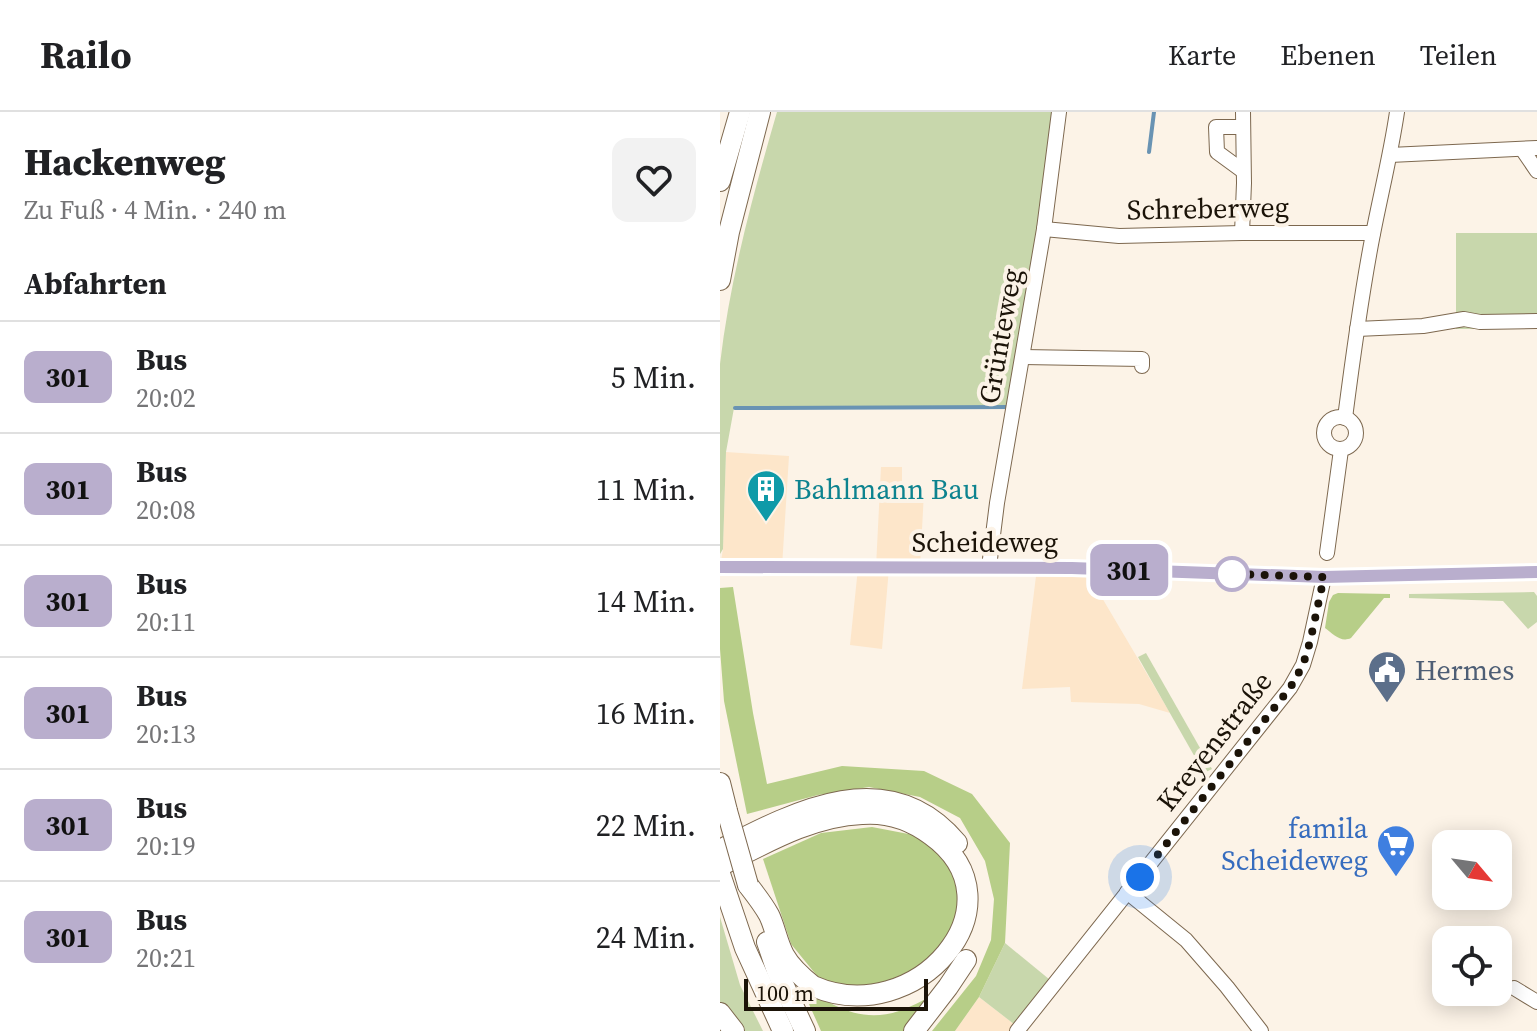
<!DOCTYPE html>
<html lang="de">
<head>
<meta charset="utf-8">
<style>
	:root { --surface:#fff; --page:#f2f2f2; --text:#202124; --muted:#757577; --line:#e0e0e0 }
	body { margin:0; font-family:"Source Serif 4",serif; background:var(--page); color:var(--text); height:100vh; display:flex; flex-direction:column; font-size:30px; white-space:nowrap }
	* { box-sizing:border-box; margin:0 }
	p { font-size:26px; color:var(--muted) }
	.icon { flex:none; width:44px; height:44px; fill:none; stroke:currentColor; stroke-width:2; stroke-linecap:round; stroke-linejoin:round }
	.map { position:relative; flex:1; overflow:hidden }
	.side { display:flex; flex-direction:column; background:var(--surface); width:720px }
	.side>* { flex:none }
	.badge { padding:0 16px; border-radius:12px; font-size:28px; line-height:52px }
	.needle { width:52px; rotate:119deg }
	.buttons { position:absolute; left:712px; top:718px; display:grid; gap:16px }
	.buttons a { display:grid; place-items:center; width:80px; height:80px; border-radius:16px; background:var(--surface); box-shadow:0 4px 20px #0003; font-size:40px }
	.scale { position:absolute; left:24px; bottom:20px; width:184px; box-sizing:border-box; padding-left:8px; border:4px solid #1b1308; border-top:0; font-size:22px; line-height:28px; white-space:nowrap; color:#1b1308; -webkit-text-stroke:6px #fcf3e7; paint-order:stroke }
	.you { position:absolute; width:40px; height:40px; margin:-20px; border:6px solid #fff; border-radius:50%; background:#1a73e8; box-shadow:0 0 0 12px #1a73e833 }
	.map>.badge { position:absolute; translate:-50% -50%; box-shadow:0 0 0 4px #fff }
	h2 { padding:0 24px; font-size:30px; line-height:72px }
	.round { display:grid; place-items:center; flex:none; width:84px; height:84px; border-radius:16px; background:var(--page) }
	.overview { display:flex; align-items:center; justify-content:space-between; height:136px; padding:0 24px }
	h1 { font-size:38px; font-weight:800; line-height:60px }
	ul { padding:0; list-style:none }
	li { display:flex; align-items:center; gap:24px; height:112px; padding:0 24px; border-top:2px solid var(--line) }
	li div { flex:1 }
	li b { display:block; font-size:30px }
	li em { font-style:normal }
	li .badge { min-width:88px; font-weight:700; text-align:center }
	header { display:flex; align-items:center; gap:48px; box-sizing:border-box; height:112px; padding:0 40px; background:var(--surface); border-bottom:2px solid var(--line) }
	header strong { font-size:38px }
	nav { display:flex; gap:44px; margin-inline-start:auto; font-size:28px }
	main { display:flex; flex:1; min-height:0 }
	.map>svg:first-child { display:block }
</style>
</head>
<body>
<header>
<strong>Railo</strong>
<nav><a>Karte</a><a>Ebenen</a><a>Teilen</a></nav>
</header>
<main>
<section class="side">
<div class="overview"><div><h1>Hackenweg</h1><p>Zu Fuß · 4 Min. · 240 m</p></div><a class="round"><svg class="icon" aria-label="heart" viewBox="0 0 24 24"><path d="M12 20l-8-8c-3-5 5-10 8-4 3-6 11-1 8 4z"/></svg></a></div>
<h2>Abfahrten</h2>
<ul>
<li><span class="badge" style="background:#b9aecd;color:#111">301</span><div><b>Bus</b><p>20:02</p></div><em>5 Min.</em></li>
<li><span class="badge" style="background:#b9aecd;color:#111">301</span><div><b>Bus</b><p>20:08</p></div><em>11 Min.</em></li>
<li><span class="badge" style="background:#b9aecd;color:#111">301</span><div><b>Bus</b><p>20:11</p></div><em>14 Min.</em></li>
<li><span class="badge" style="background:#b9aecd;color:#111">301</span><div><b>Bus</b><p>20:13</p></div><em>16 Min.</em></li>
<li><span class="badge" style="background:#b9aecd;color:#111">301</span><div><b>Bus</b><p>20:19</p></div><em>22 Min.</em></li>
<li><span class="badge" style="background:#b9aecd;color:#111">301</span><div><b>Bus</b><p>20:21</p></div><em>24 Min.</em></li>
</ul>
</section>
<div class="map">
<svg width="817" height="919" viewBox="0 0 817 919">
	<rect width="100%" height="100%" fill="#fcf3e7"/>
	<g fill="#fde6ca">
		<polygon points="6,340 69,344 62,455 0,455 3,437"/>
		<polygon points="161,355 182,355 182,379 204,380 200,455 169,456 162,537 130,533 138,456 156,455"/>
		<polygon points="317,456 365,457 450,601 419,592 351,590 350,575 302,577"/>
		<polygon points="259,885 299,916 297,919 235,919"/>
	</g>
	<g fill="#c8d7ac">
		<path d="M57,0h282l-45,295 -280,1 -8,44 -3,97 -3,5v-190c10,-86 33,-169 57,-252z"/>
		<rect x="736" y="121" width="81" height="96"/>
		<polygon points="814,480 817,484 817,510 808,517 783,489 689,486 689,482"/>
		<polygon points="426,541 492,657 484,661 418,545"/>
		<polygon points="0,805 20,873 43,919 20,919 0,894"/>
		<polygon points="285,831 335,872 299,916 259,885"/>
	</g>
	<g fill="#b7ce88">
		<polygon points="13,475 33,601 47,672 122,654 204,659 252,682 290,731 285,831 259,885 235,919 212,919 256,864 271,828 274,787 265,749 240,706 200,685 149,675 98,683 27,702 4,589 0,537 0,476"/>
		<path d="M618,481l52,1v4h-6l-33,40c-10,5 -18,-4 -26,-10l4,-26 4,-7z"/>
		<polygon points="152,715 199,724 228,747 240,784 236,824 211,860 135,881 98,865 71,832 43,747 101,721"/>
		<path d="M80,872c31,21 60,40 99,27 12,-4 24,-11 35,-16l-30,36h-83z"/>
	</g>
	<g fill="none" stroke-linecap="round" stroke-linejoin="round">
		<g stroke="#6993b3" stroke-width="4">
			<polyline points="429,40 434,0"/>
			<polyline points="15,296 292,295"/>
		</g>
		<defs>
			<g id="minor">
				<polyline points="523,15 496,15 497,40 523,59"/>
				<polyline points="802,37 817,59"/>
				<polyline points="670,43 817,36"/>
				<polyline points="324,117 399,124 522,121 653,121"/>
				<polyline points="522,121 524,71 523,0"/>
				<polyline points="637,217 703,214 744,207 760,210 817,209"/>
				<polyline points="303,245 422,247 422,254"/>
				<circle cx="620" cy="321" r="16"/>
				<path d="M625,306c8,-62 16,-123 28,-184 8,-41 18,-81 24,-122"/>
				<polyline points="607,441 621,338"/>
				<polyline points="0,455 352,456 604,465 817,460"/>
				<polyline points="269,455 277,391 324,117 339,0"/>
				<polyline points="407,780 466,828 507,875 541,919"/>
				<polyline points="794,876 817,890"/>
				<polyline points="297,919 570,576 583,553 590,530 604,465"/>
			</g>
			<g id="highway">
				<polyline points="0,69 20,0"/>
				<polyline points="0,168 9,120 40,0"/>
				<polyline points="0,671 7,699"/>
				<path d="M0,738c77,-40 169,-88 237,-7"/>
				<path d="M0,754c44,-22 91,-50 142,-52 25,-2 49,6 69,21 96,69 -16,196 -118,151 -10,-8 -23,-20 -29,-31 -7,-13 -9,-28 -15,-40 -6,-11 -14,-21 -21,-30"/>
				<polyline points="0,762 25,836 63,919"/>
				<polyline points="47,830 57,859 85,919"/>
				<polyline points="0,901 14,919"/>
				<polyline points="194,919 228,875 246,848"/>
			</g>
		</defs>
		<use href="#minor" stroke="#7d684f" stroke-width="16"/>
		<use href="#highway" stroke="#7d684f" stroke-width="22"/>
		<use href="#minor" stroke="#fff" stroke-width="14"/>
		<use href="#highway" stroke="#fff" stroke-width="20"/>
		<defs>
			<polyline id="highway-bridge" points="7,699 28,773"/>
		</defs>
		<use href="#highway-bridge" stroke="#7d684f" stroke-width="22" stroke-linecap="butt"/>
		<use href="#highway-bridge" stroke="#fff" stroke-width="20"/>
	</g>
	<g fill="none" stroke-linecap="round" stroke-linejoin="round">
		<defs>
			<polyline id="line" points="0,455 352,456 604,465 817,460"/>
		</defs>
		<use href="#line" stroke="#fff" stroke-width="18"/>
		<use href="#line" stroke="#b9aecd" stroke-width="12"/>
		<polyline stroke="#1b1308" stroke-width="8" stroke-dasharray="0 14.4" points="420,765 570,576 583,553 590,530 604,465 512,462"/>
	</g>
	<defs>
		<symbol id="building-pin" viewBox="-11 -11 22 30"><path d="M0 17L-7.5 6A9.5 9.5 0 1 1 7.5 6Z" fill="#0f9aa8" stroke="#fcf3e7"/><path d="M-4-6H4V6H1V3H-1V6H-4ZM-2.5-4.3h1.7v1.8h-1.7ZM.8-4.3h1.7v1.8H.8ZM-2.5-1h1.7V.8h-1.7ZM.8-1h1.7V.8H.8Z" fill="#fff"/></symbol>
		<symbol id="civic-pin" viewBox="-11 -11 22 30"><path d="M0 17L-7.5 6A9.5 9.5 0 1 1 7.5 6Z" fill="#5c6f8a" stroke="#fcf3e7"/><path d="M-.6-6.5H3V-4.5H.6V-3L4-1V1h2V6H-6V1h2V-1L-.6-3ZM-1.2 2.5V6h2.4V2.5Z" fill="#fff"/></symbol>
		<symbol id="supermarket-pin" viewBox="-11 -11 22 30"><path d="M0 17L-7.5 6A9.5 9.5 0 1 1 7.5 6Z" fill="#3f7fe0" stroke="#fcf3e7"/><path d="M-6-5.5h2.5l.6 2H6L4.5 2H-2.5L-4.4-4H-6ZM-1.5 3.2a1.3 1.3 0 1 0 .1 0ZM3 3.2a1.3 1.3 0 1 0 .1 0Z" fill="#fff"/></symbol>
	</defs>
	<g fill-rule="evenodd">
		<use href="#building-pin" x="24" y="355" width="44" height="60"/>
		<use href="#civic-pin" x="645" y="536" width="44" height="60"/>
		<use href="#supermarket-pin" x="654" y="710" width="44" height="60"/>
	</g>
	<circle fill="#fff" stroke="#b9aecd" stroke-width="4" cx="512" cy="462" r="16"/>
	<g text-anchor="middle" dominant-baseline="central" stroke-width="8" stroke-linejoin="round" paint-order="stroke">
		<g font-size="28" fill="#1b1308" stroke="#fcf3e7">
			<text transform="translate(488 96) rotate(-1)">Schreberweg</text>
			<text transform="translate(280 224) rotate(-80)">Grünteweg</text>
			<text x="265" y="430">Scheideweg</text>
			<text transform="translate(494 629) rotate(-52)">Kreyenstraße</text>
		</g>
		<g font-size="28" fill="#0d838f" stroke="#fcf3e7" text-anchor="start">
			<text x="74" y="377">Bahlmann Bau</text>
		</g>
		<g font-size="28" fill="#4e5e75" stroke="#fcf3e7" text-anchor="start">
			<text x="695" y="558">Hermes</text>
		</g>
		<g font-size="28" fill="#366cbe" stroke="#fcf3e7" text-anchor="end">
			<text x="648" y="716">famila<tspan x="648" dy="32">Scheideweg</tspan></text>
		</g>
	</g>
</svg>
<div class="buttons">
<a><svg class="needle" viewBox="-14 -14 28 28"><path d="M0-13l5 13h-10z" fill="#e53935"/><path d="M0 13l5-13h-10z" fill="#757577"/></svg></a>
<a><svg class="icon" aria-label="locate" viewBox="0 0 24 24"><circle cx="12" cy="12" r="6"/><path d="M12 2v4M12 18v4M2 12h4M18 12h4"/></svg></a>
</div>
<div class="scale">100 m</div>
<div class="you" style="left:420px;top:765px"></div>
<b class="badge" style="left:409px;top:458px;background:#b9aecd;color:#111">301</b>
</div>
</main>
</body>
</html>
